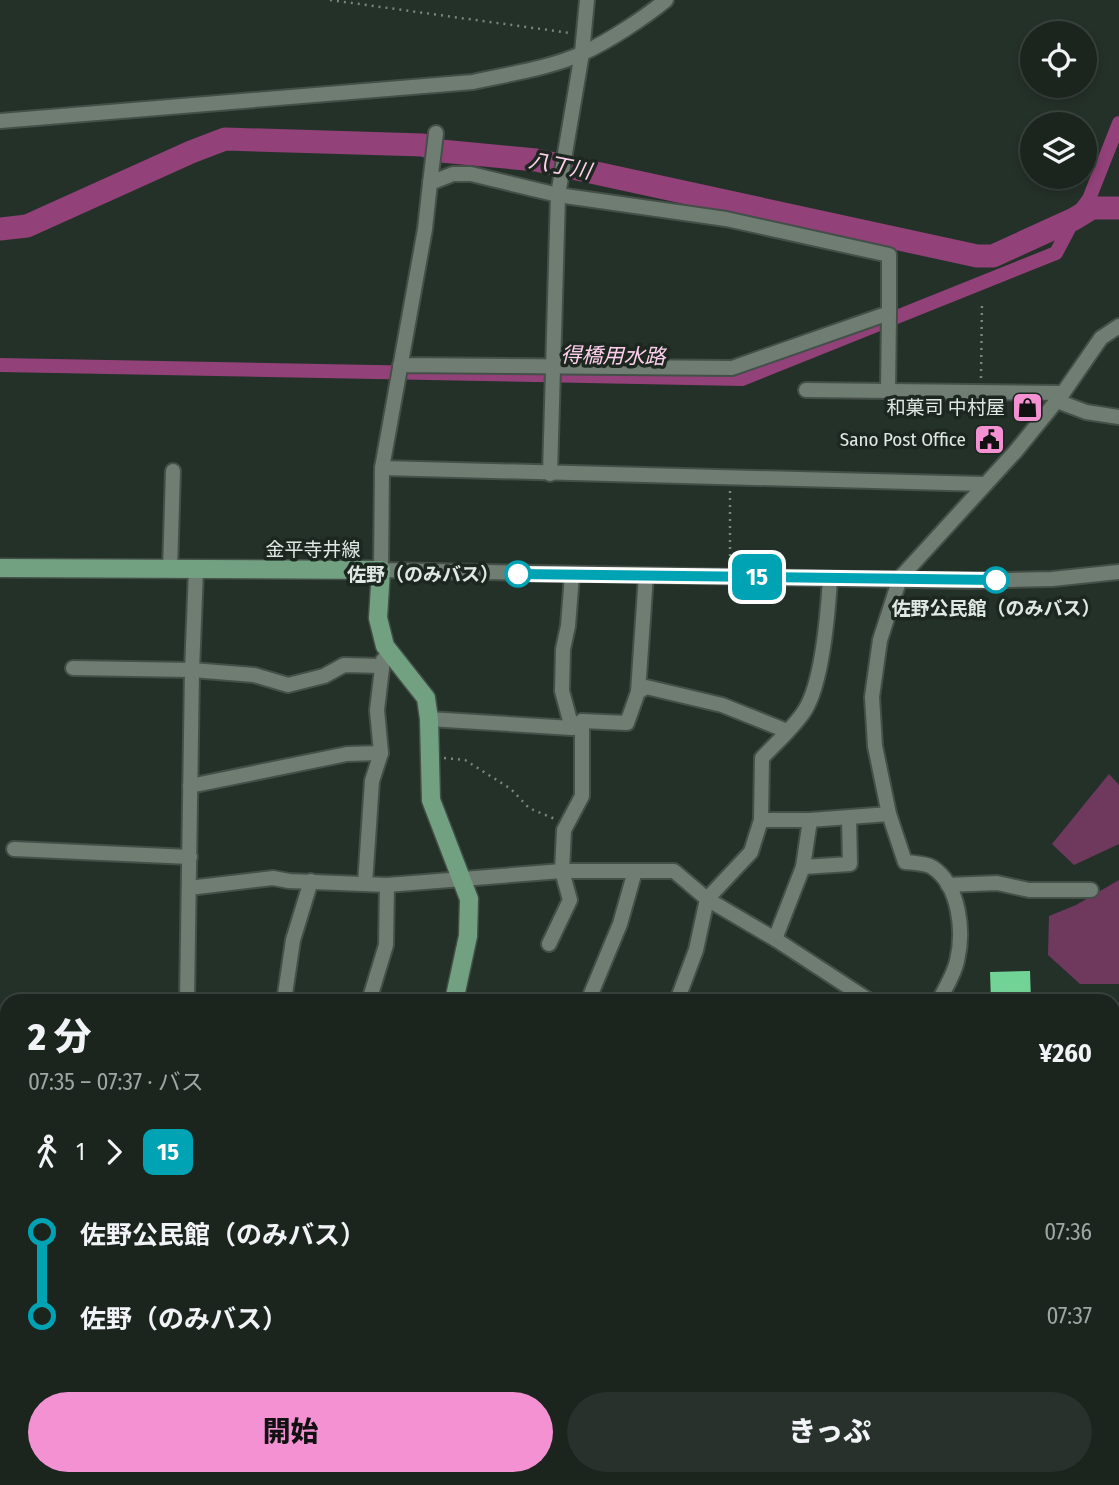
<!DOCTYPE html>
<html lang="ja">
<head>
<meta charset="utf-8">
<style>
	:root { --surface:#1b251e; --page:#28312b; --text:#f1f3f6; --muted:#a0a5a4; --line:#39423c; --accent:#f491d3 }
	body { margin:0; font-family:"Fira Sans Condensed","Noto Sans JP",sans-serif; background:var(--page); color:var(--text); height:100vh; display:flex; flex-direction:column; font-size:26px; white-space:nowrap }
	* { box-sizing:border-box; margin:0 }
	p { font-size:23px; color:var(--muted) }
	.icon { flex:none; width:38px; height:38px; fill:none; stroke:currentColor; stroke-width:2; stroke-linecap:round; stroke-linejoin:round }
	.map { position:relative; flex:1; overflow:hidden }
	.panel { position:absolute; left:0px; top:994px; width:1120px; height:492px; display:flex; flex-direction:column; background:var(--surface); border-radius:21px 21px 0 0; box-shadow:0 4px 10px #0003,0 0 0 2px var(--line) }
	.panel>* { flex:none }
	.badge { padding:0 14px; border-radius:10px; font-size:24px; line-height:46px }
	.controls { position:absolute; left:1020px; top:21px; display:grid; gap:14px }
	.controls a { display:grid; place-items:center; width:77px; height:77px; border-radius:50%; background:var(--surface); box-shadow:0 4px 10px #0003,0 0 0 2px var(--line); font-size:35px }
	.map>.badge { position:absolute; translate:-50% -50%; box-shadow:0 0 0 4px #fff }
	.legs { display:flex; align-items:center; gap:10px; height:77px; padding:0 28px; font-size:23px }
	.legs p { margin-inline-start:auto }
	.headline { display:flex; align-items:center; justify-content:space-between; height:119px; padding:0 28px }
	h1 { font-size:38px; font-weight:800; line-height:52px }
	.action { display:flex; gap:14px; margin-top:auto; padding:14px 28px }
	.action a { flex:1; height:80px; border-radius:42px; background:var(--accent); color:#111; font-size:28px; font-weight:800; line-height:80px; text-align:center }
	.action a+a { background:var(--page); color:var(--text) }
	ul { padding:0 28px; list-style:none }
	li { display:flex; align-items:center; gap:24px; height:84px; font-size:26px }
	li i { display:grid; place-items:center; width:10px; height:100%; margin:0 9px; background:currentColor }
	li i::after { content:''; width:18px; height:18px; margin:-9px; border:5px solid; border-radius:50%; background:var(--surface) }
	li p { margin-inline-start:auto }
	li:first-child i { background:linear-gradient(#0000 50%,currentColor 0) }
	li:last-child i { background:linear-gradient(currentColor 50%,#0000 0) }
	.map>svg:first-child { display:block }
</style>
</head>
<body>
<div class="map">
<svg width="1119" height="1485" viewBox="0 0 1119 1485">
	<rect width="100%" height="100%" fill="#243128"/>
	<g fill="#6f395e">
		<polygon points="1109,774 1119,785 1119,844 1074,865 1052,844"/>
		<polygon points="1119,880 1119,984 1080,984 1048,955 1049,916 1076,905"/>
		<polygon points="1113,1167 1119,1171 1119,1332 1113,1338"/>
	</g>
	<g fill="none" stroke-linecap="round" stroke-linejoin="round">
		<polyline stroke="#924179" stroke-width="14" points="0,365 742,379 1056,253 1074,219 1089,199 1119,123"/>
		<polyline stroke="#924179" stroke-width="23" points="0,229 27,226 191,152 225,139 423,145 441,151 536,160 977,256 993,256 1074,219 1092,208 1119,208"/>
	</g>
	<g fill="#71d395">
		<polygon points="1020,402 1037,402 1037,410 1034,413 1020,414"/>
		<polygon points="977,427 1001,427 1000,452 976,451"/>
		<polygon points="1030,971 1031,1001 991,1001 990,972"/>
	</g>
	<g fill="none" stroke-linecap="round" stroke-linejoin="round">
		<defs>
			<g id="minor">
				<path d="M0,121l473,-39c35,-8 78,-14 110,-29 26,-12 61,-35 83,-53"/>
				<polyline points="430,183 436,133"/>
				<polyline points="400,365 732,368 889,313 889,255 880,253 726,219 558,195 471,174 453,174 430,183 425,229 382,468 381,570 968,581 1052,579 1119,572"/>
				<polyline points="806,390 1063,393"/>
				<polyline points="888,390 889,313"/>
				<polyline points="1057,401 1086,412 1119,417"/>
				<polyline points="382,468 984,484"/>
				<polyline points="550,474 558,195 582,53 587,0"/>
				<polyline points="170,570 173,471"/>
				<polyline points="73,668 192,670 254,675 288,685 324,676 344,665 382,666"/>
				<polyline points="638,692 646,575"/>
				<polyline points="429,719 572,728 582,721 627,723 638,692 646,687 722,705 787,731"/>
				<polyline points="572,728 562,691 563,649 568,626 572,575"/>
				<polyline points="190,786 347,754 381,753"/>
				<polyline points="761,820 810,820 889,814"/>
				<polyline points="14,849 190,857"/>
				<polyline points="803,867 850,864 849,818"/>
				<polyline points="365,884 372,781 381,753 377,710 383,660"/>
				<polyline points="948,885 997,883 1029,890 1091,890"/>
				<polyline points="189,888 273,878 289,881 387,885 562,871 674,871 707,899 775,939 870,1001"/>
				<polyline points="775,939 803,867 810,820"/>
				<polyline points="549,944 570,900 562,871 564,830 582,796 582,721"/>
				<polyline points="187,1001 192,670 196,570"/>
				<polyline points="284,1001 293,940 311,881"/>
				<polyline points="369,1001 386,945 387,885"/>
				<polyline points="588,1001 620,924 635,871"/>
				<path d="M677,1001l19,-51 11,-51 44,-47 10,-32 1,-62c14,-15 30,-29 41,-45 19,-26 25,-102 27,-134"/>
				<path d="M939,1001c6,-13 15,-26 18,-40 7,-29 3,-76 -25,-94 -7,-4 -19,-4 -27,-5l-16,-48 -14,-68 -3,-49 8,-57 20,-62 115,-126 48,-59 38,-55 18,-12"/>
				<polyline points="1113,1081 1119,1081"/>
				<polyline points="0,1233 7,1233"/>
				<polyline points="1113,1391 1119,1389"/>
			</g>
			<g id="major">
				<polyline points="0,568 381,570 378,618 385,646 426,698 429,719 431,800 469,899 468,936 454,1001"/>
				<polyline points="453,1485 453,1479"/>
			</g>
		</defs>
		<use href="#minor" stroke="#444f48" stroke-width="18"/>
		<use href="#major" stroke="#444f48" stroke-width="21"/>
		<g stroke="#79847d" stroke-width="2.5" stroke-dasharray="2 5" stroke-linecap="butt">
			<polyline points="330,0 570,33"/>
			<polyline points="981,378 982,302"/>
			<polyline points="730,563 730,489"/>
			<polyline points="444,758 465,760 511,789 529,808 555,819"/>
			<polyline points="0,1415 7,1415"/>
			<polyline points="174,1485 175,1479"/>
			<polyline points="833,1485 833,1479"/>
		</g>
		<use href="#minor" stroke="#6f7d73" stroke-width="14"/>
		<use href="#major" stroke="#72a182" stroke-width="18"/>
	</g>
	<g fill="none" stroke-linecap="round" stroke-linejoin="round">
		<defs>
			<polyline id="line-1" points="518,574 996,580"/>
		</defs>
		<use href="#line-1" stroke="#fff" stroke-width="16"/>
		<use href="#line-1" stroke="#00a3b4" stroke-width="10"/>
	</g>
	<defs>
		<symbol id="shop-square" viewBox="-11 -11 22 22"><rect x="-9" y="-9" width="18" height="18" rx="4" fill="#f491d3" stroke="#1b271f"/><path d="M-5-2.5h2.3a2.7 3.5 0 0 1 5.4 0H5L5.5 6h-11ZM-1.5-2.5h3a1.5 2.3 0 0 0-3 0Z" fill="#111"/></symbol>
		<symbol id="civic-square" viewBox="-11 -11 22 22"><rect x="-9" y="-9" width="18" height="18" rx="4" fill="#f491d3" stroke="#1b271f"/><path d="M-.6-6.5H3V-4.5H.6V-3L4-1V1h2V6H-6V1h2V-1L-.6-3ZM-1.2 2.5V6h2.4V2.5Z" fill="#111"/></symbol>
	</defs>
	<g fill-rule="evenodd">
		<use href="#shop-square" x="1010" y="390" width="35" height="35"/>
		<use href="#civic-square" x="972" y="422" width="35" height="35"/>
	</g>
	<g fill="#fff" stroke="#00a3b4" stroke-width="3.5">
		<circle cx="518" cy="574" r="12"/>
		<circle cx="996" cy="580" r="12"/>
	</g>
	<g text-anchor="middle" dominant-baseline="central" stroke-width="7" stroke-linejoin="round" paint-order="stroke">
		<g font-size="19" fill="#e0e8e3" stroke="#1b271f" text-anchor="end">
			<text x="1005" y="407">和菓司 中村屋</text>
			<text x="966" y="439">Sano Post Office</text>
		</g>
		<g font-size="19" fill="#e0e8e3" stroke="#1b271f">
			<text x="313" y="549">金平寺井線</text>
		</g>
		<g font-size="19" font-weight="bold" fill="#e0e8e3" stroke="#1b271f" text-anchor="end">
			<text x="499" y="574">佐野（のみバス）</text>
			<text x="996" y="608" text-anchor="middle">佐野公民館（のみバス）</text>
		</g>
		<g font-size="21" font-style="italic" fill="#ffd0ed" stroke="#1b271f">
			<text transform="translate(560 166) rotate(11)">八丁川</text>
			<text transform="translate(613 356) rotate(1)">得橋用水路</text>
		</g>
	</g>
</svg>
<div class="controls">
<a><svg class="icon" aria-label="locate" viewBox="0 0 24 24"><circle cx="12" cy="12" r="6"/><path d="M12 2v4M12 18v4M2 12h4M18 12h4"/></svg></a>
<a><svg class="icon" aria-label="layers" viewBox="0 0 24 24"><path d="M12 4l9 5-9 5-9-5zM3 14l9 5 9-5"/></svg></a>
</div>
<b class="badge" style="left:757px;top:577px;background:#00a3b4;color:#fff">15</b>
<section class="panel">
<div class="headline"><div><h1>2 分</h1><p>07:35 – 07:37 · バス</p></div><b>¥260</b></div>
<div class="legs"><svg class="icon" aria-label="walk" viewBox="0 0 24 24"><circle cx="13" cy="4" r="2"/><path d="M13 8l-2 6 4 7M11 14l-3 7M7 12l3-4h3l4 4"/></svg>1<svg class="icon" aria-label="forward" viewBox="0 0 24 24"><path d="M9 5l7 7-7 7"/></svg><b class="badge" style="background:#00a3b4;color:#fff">15</b></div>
<ul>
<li><i style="color:#00a3b4"></i><b>佐野公民館（のみバス）</b><p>07:36</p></li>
<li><i style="color:#00a3b4"></i><b>佐野（のみバス）</b><p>07:37</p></li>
</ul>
<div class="action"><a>開始</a><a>きっぷ</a></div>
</section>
</div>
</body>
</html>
